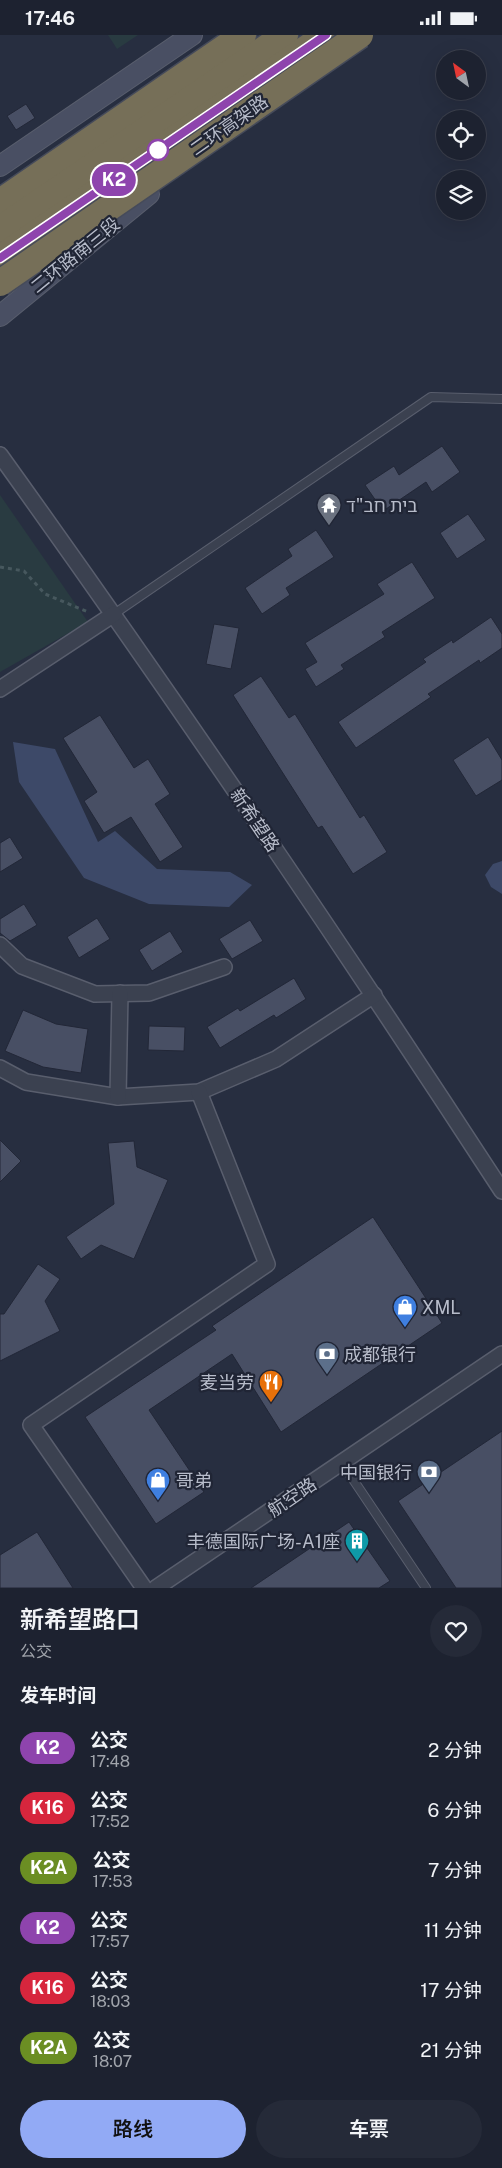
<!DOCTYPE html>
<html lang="zh">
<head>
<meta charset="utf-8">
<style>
	:root { --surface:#1d2230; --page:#252a38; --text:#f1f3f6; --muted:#a0a4ab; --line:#3b3f4c; --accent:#92aaf5 }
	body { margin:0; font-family:"Public Sans","Noto Sans SC","Noto Sans Hebrew",sans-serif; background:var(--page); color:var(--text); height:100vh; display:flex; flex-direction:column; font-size:19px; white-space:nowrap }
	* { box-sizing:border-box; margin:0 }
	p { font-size:16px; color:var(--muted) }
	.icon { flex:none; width:28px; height:28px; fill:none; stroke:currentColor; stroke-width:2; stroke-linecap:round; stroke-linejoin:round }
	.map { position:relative; height:1553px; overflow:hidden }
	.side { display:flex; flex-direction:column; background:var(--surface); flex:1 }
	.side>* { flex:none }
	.badge { padding:0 10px; border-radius:16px; font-size:18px; line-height:32px }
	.needle { width:32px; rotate:327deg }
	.fabs { position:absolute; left:436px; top:15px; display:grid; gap:10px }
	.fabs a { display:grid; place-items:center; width:50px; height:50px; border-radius:50%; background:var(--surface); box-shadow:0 5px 20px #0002,0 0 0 1px var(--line); font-size:25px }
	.map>.badge { position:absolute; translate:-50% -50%; box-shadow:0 0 0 2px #fff }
	h2 { padding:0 20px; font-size:19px; line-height:45px }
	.round { display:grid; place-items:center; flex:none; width:52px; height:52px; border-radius:26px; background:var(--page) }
	.head { display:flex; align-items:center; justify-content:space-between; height:85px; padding:0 20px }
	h1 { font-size:24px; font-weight:600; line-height:38px }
	.button { display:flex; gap:10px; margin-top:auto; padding:10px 20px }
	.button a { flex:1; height:58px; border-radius:30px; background:var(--accent); color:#111; font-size:20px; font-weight:600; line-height:58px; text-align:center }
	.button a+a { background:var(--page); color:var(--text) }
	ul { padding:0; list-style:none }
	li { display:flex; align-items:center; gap:15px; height:60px; padding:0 20px }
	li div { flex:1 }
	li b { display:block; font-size:19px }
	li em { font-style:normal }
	li .badge { min-width:55px; font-weight:700; text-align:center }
	.status { display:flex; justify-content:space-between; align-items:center; height:35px; padding:0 25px; background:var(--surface); direction:ltr }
	.status svg { height:14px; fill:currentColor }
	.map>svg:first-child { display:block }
</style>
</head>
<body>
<div class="status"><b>17:46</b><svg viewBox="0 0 49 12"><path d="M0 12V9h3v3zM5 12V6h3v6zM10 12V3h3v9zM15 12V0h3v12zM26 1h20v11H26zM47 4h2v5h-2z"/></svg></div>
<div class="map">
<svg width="502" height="1553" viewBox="0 0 502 1553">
	<rect width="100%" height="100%" fill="#272e40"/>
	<g fill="#293b41">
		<polygon points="108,0 138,0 117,14"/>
		<polygon points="0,460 88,587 0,637"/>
	</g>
	<g fill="#3d4968">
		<polygon points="13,707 55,714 98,807 115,796 157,834 230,837 252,850 229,872 149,869 84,843 19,747"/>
		<polygon points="502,826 502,859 491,852 485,840 493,829"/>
	</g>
	<g fill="#484f64" stroke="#222737">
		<polygon points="26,69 35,83 16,95 7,81"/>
		<polygon points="442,411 460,437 432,457 426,447 383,476 365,450 394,431 399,440"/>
		<polygon points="468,479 486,505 457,524 440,498"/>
		<polygon points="316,495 334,522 286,553 290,560 262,579 245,553 292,521 288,514"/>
		<polygon points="412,527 435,563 382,597 385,602 341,630 344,634 316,652 305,634 317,627 305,608 384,559 377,549"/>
		<polygon points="491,582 502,599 502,613 480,628 479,625 428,659 431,662 356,713 338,687 426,627 423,624 452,605 453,608"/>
		<polygon points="214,589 239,593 231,634 206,629"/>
		<polygon points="261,641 289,683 295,679 360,783 364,780 387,817 353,839 322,791 318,793 233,660"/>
		<polygon points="100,680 134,733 148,724 170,759 155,769 183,812 160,827 131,782 104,798 84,766 97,757 63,703"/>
		<polygon points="488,702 502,725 502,745 476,761 453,725"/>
		<polygon points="10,802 23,823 0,837 0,808"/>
		<polygon points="24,869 37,890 10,906 0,898 0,884"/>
		<polygon points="97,883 110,904 79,923 67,902"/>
		<polygon points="250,885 263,906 232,924 219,904"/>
		<polygon points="170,896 183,917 152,936 139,915"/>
		<polygon points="294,943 306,964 276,983 274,980 220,1013 207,992 238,973 240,976"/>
		<polygon points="23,975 56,989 88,994 81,1038 43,1032 5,1016"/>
		<polygon points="149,991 185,992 184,1016 148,1015"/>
		<polygon points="0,1105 21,1126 0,1147"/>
		<polygon points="134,1106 137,1132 168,1145 134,1224 101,1210 81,1224 66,1202 114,1169 108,1108"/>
		<polygon points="373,1182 442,1288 281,1397 232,1319 149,1375 204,1457 156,1489 85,1382 216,1295 212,1291"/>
		<polygon points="38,1229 60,1244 45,1266 60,1296 0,1326 0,1279 4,1279"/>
		<polygon points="502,1396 502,1553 456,1553 398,1466"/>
		<polygon points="349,1487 390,1546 379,1553 251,1553"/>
		<polygon points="37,1497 73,1553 0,1553 0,1520"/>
	</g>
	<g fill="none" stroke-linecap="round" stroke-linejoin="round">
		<defs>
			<g id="lane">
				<polyline points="114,579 431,362 502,364"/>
				<polyline points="342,1428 426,1553"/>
			</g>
			<g id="street">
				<path d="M0,420c173,241 340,487 502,736"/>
				<polyline points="0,654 114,579"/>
				<polyline points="0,910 22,931 95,959 149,958 224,932"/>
				<polyline points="0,1033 26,1047 118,1062 199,1057 276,1024 374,960"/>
				<polyline points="118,1062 120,958"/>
				<polyline points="144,1553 31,1390 267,1229 199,1057"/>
				<polyline points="156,1553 502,1319"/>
			</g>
			<g id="secondary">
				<polyline points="0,131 192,0"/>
				<polyline points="0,281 149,159"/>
			</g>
			<g id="highway">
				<polyline points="0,167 243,0"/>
				<polyline points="0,194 285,0"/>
				<polyline points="0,223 326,0"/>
			</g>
		</defs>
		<use href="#lane" stroke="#595e6d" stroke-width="10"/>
		<use href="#street" stroke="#595e6d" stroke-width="18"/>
		<use href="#secondary" stroke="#595e6d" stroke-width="22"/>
		<use href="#highway" stroke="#464b5a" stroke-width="29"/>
		<polyline stroke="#47585e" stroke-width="3" stroke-dasharray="4 4" stroke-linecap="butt" points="0,532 24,536 45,559 88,577"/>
		<use href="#lane" stroke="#3b4150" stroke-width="8"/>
		<use href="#street" stroke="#3b4150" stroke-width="15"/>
		<use href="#secondary" stroke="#494f63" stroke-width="20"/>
		<use href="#highway" stroke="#766f58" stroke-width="26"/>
		<defs>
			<polyline id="highway-bridge" points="0,248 360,0"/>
		</defs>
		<use href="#highway-bridge" stroke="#464b5a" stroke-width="29" stroke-linecap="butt"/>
		<use href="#highway-bridge" stroke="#766f58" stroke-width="26"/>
	</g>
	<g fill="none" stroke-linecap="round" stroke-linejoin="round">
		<defs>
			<polyline id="line" points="0,223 326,0"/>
		</defs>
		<use href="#line" stroke="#fff" stroke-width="11"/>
		<use href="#line" stroke="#8e44ad" stroke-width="8"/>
	</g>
	<defs>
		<symbol id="temple-pin" viewBox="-11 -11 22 30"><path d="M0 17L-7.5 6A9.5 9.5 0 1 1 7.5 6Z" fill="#6b7280" stroke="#202535"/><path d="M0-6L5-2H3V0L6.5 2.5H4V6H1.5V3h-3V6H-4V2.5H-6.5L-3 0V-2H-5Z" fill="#fff"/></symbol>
		<symbol id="shop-pin" viewBox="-11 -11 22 30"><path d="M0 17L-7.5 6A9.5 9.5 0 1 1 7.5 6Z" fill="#3f7fe0" stroke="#202535"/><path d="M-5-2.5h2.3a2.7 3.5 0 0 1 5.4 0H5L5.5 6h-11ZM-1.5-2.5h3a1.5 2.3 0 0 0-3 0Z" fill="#fff"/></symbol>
		<symbol id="bank-pin" viewBox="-11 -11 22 30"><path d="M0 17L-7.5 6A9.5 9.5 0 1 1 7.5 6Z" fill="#5c6f8a" stroke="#202535"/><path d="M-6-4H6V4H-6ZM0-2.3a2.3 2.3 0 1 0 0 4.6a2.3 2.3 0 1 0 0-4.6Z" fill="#fff"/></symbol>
		<symbol id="restaurant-pin" viewBox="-11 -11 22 30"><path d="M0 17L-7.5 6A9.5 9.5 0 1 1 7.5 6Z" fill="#e8710a" stroke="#202535"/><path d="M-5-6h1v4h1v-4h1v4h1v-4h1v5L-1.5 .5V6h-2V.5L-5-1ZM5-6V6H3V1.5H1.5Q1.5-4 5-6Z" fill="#fff"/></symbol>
		<symbol id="building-pin" viewBox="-11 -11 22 30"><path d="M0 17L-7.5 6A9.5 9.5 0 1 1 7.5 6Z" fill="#0f9aa8" stroke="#202535"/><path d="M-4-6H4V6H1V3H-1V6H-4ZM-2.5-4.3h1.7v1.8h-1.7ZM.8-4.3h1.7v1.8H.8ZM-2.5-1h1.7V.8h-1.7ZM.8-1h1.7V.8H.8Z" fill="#fff"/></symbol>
	</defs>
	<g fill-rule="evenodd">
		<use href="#temple-pin" x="315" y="456" width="28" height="38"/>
		<use href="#shop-pin" x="391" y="1258" width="28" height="38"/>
		<use href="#bank-pin" x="313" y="1305" width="28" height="38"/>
		<use href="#restaurant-pin" x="257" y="1333" width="28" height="38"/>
		<use href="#bank-pin" x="415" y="1423" width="28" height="38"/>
		<use href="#shop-pin" x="144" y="1431" width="28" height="38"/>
		<use href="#building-pin" x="343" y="1492" width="28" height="38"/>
	</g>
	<circle fill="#fff" stroke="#8e44ad" stroke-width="2.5" cx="158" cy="115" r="10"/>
	<g text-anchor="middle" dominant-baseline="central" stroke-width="4.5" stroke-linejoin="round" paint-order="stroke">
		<g font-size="18" fill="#b7bcca" stroke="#202535">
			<text transform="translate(229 90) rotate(-35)">二环高架路</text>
			<text transform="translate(75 220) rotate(-39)">二环路南三段</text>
			<text transform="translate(255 785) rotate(56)">新希望路</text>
			<text transform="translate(292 1462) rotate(-34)">航空路</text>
		</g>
		<g font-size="18" fill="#b7bcca" stroke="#202535" text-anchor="start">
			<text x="346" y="470">בית חב"ד</text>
			<text x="422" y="1272">XML</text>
			<text x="344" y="1319">成都银行</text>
			<text x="254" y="1347" text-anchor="end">麦当劳</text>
			<text x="412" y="1437" text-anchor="end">中国银行</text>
			<text x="176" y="1445">哥弟</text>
			<text x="340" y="1506" text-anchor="end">丰德国际广场-A1座</text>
		</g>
	</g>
</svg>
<div class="fabs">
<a><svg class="needle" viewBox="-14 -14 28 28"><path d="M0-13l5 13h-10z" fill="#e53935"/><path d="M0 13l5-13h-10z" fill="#a0a4ab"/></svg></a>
<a><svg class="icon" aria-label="locate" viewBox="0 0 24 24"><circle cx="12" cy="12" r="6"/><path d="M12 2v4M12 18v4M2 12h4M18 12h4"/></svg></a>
<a><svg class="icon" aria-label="layers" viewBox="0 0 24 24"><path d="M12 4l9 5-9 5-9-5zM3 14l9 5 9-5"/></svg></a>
</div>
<b class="badge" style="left:114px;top:145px;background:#8e44ad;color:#fff">K2</b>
</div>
<section class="side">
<div class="head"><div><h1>新希望路口</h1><p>公交</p></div><a class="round"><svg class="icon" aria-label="heart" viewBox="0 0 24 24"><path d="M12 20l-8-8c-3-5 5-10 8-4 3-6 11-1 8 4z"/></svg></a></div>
<h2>发车时间</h2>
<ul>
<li><span class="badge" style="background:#8e44ad;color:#fff">K2</span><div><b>公交</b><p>17:48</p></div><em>2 分钟</em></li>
<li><span class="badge" style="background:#d7263d;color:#fff">K16</span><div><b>公交</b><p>17:52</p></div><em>6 分钟</em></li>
<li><span class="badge" style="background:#6b8e23;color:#fff">K2A</span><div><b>公交</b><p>17:53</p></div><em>7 分钟</em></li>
<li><span class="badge" style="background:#8e44ad;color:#fff">K2</span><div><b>公交</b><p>17:57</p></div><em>11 分钟</em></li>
<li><span class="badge" style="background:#d7263d;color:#fff">K16</span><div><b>公交</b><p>18:03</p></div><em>17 分钟</em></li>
<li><span class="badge" style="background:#6b8e23;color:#fff">K2A</span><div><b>公交</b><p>18:07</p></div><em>21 分钟</em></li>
</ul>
<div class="button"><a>路线</a><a>车票</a></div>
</section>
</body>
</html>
